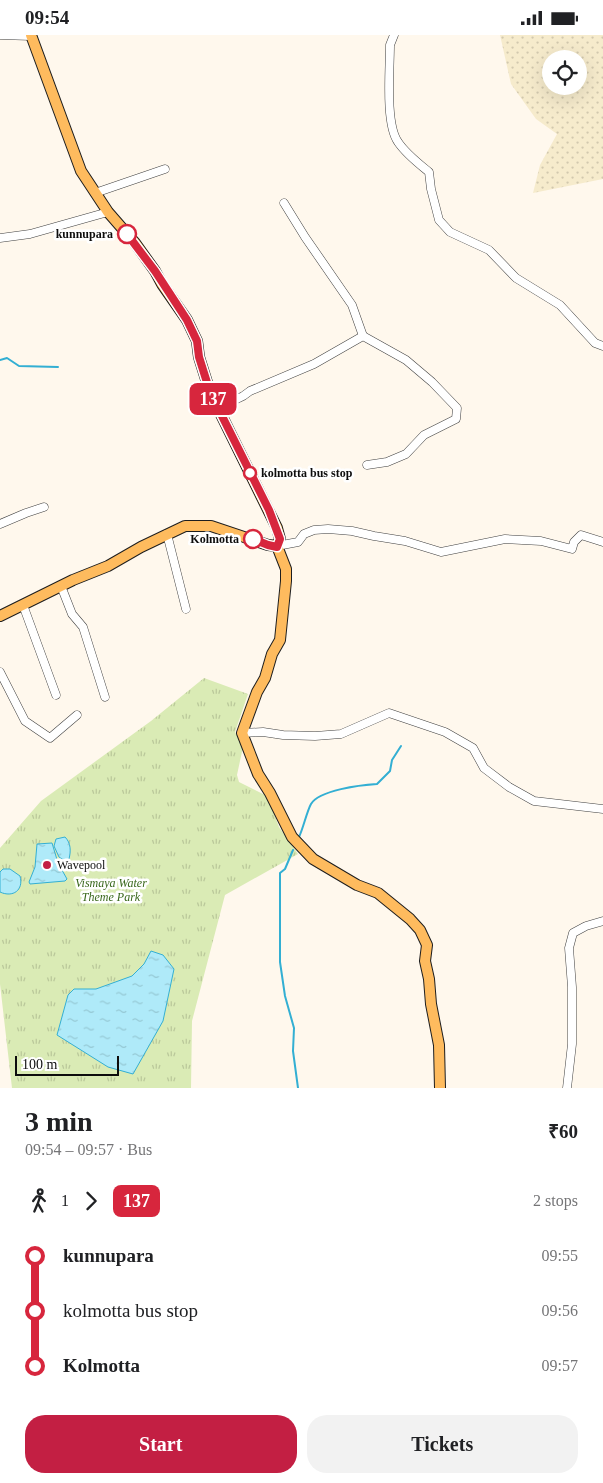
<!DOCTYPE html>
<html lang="en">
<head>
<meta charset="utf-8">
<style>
	:root { --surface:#fff; --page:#f2f2f2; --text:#202124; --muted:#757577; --accent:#c31f43 }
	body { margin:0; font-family:"Times New Roman",serif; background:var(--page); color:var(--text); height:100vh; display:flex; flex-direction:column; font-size:19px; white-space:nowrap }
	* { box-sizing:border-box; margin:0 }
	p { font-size:16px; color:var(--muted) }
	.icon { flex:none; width:28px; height:28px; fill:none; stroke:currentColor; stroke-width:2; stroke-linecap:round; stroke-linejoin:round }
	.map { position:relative; height:1053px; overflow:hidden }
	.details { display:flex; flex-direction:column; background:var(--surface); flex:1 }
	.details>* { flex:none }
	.badge { padding:0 10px; border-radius:8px; font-size:18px; line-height:32px }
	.tools { position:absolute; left:542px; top:15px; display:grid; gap:10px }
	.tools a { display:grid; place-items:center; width:45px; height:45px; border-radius:50%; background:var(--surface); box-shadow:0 5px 20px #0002; font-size:25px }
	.scale { position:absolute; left:15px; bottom:12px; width:104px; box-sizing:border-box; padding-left:5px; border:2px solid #0d0d0d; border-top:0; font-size:14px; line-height:18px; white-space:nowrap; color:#0d0d0d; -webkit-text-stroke:4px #fff; paint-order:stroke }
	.map>.badge { position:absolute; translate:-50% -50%; box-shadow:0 0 0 2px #fff }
	.legs { display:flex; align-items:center; gap:8px; height:55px; padding:0 25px; font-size:16px }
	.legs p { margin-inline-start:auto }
	.overview { display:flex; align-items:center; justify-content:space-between; height:85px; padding:0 25px }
	h1 { font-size:28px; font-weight:600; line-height:38px }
	.cta { display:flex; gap:10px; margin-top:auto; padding:10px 25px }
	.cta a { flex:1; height:58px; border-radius:20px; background:var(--accent); color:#fff; font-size:20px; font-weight:600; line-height:58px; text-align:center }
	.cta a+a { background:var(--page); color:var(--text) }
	ul { padding:0 25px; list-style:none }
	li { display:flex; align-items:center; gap:18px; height:55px; font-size:19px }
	li i { display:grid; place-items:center; width:8px; height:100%; margin:0 6px; background:currentColor }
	li i::after { content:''; width:12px; height:12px; margin:-6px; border:4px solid; border-radius:50%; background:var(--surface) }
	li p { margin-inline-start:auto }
	li:first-child i { background:linear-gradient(#0000 50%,currentColor 0) }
	li:last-child i { background:linear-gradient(currentColor 50%,#0000 0) }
	.status { display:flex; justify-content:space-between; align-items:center; height:35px; padding:0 25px; background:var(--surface); direction:ltr }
	.status svg { height:14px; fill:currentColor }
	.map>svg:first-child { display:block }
</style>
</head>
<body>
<div class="status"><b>09:54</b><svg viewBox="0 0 49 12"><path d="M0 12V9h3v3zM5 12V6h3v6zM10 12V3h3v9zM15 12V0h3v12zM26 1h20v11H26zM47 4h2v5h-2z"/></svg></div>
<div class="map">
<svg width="603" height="1053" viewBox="0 0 603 1053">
	<defs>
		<pattern id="farmland-dots" width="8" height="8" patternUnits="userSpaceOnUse" patternTransform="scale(1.25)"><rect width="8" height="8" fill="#f6ebcc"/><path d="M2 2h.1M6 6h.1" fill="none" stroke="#d2c8ae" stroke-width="1.8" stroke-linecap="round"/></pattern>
		<pattern id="grass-tufts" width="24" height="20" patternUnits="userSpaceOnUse" patternTransform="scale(1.25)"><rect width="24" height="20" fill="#daebb5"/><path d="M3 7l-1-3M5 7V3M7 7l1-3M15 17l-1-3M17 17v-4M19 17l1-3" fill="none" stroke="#bac89a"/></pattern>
		<pattern id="water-ripples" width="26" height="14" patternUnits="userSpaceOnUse" patternTransform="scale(1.25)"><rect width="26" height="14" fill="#afeaf9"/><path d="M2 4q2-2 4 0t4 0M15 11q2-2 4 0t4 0" fill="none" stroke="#95c8d4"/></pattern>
	</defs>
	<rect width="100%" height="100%" fill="#fff8ed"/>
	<path fill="url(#farmland-dots)" fill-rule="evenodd" d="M500,0h103v144l-70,14 7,-28 17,-31 -21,-15 -25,-35zM551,24h28v27h-28z"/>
	<polygon fill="url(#grass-tufts)" points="204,643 248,659 235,697 243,712 237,740 239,747 265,760 269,765 279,792 298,819 225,860 192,986 191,1053 12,1053 0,949 0,813 41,766 151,686"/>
	<g fill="url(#water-ripples)" stroke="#33afd3">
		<path d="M65,802c6,6 6,14 4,22l-4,2 -6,-4 -5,-11 2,-7z"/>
		<polygon points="52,808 58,828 67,844 65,846 30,849 29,847 35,832 37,809"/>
		<path d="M3,834h7l10,7c4,14 -7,22 -20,16v-20z"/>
		<polygon points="151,916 163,920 174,934 163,986 133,1039 108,1032 57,1000 68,960 74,954 96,954 132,941 144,929"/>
	</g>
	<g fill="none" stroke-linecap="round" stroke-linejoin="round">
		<g stroke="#33afd3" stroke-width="2">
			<polyline points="0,325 7,323 19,331 58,332"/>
			<path d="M299,802c4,-8 8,-26 12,-33 8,-14 50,-19 66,-20l13,-13 2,-11 9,-14"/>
			<polyline points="293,815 285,834 280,838 280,927 285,961 294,993 293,1016 298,1053"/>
		</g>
		<defs>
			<g id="minor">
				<polyline points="0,0 31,1"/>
				<path d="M394,0l-4,10c0,24 -5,79 8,97 8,12 20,21 31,30l2,17 8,31 11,12 39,18 27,28 44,27 35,38 8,3"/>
				<polyline points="95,158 165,134"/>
				<polyline points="284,168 305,202 352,270 363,301"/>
				<polyline points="0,203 30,199 108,177"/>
				<path d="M215,369c14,-1 25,-4 35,-13l64,-27 49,-28 43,24 26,22 25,26 -1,11 -32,16 -18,19 -19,8 -20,3"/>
				<polyline points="0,489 26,478 44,472"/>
				<polyline points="167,499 186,574"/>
				<polyline points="277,511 298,507 304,499 314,495 328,494 352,496 374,501 405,506 441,517 505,504 541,506 572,514 574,507 581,500 603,507"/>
				<polyline points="61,551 72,579 83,592 105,662"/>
				<polyline points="23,570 56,660"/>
				<polyline points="0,637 25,686 50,703 77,680"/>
				<polyline points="242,698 263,697 283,700 315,701 341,699 389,678 445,697 473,713 484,733 509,752 534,766 603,774"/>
				<polyline points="567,1053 572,1009 572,952 569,913 573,898 586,891 603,886"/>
			</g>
			<g id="major">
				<polyline points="31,0 81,136 108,177 135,208 155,236 162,249 187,285 197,306 199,322 210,357 277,493 280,504 277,511"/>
				<polyline points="0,581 73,545 108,531 141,512 185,491 211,491 268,510 277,511 286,534 286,546 280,605 272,619 265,643 257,657 242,698 258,739 270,758 292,802 313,824 357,850 378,858 410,884 420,895 427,910 425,926 429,944 431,969 439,1010 440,1053"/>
			</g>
		</defs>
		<use href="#minor" stroke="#404040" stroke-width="9"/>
		<use href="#major" stroke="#1e1e1e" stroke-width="12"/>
		<use href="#minor" stroke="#fff" stroke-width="8"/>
		<use href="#major" stroke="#febb5e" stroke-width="10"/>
	</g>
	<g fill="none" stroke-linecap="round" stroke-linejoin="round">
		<defs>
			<polyline id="line-1" points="127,199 155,236 187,285 197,306 199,322 210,357 269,475 280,504 277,512 268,510 253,504"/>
		</defs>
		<use href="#line-1" stroke="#fff" stroke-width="11"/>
		<use href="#line-1" stroke="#d7263d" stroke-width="8"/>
	</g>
	<g fill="#fff" stroke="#d7263d" stroke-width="2.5">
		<circle cx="127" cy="199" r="9"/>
		<circle cx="250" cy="438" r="6"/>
		<circle cx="253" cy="504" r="9"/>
	</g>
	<circle fill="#c31f43" stroke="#fff" stroke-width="2" cx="47" cy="830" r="5"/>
	<g text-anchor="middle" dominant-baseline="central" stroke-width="5" stroke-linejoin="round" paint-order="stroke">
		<g font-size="12" font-weight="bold" fill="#0d0d0d" stroke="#fff" text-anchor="end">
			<text x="113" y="199">kunnupara</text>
			<text x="261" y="438" text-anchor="start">kolmotta bus stop</text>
			<text x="239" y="504">Kolmotta</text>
		</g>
		<g font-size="12" fill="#0d0d0d" stroke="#fff" text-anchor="start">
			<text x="57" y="830">Wavepool</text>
		</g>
		<g font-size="12" font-style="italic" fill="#38671b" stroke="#fff">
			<text x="111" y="848">Vismaya Water<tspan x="111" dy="14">Theme Park</tspan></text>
		</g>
	</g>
</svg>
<div class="tools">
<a><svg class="icon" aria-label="locate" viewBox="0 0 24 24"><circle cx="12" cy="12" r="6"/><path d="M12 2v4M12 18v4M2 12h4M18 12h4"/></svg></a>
</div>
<div class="scale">100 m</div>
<b class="badge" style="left:213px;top:364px;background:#d7263d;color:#fff">137</b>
</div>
<section class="details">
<div class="overview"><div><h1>3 min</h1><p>09:54 – 09:57 · Bus</p></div><b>₹60</b></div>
<div class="legs"><svg class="icon" aria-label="walk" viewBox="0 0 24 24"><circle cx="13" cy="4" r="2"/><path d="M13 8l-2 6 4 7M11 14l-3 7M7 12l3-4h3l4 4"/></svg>1<svg class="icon" aria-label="forward" viewBox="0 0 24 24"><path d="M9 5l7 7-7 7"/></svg><b class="badge" style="background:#d7263d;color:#fff">137</b><p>2 stops</p></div>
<ul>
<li><i style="color:#d7263d"></i><b>kunnupara</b><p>09:55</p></li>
<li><i style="color:#d7263d"></i><span>kolmotta bus stop</span><p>09:56</p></li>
<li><i style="color:#d7263d"></i><b>Kolmotta</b><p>09:57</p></li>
</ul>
<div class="cta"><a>Start</a><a>Tickets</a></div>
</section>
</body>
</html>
